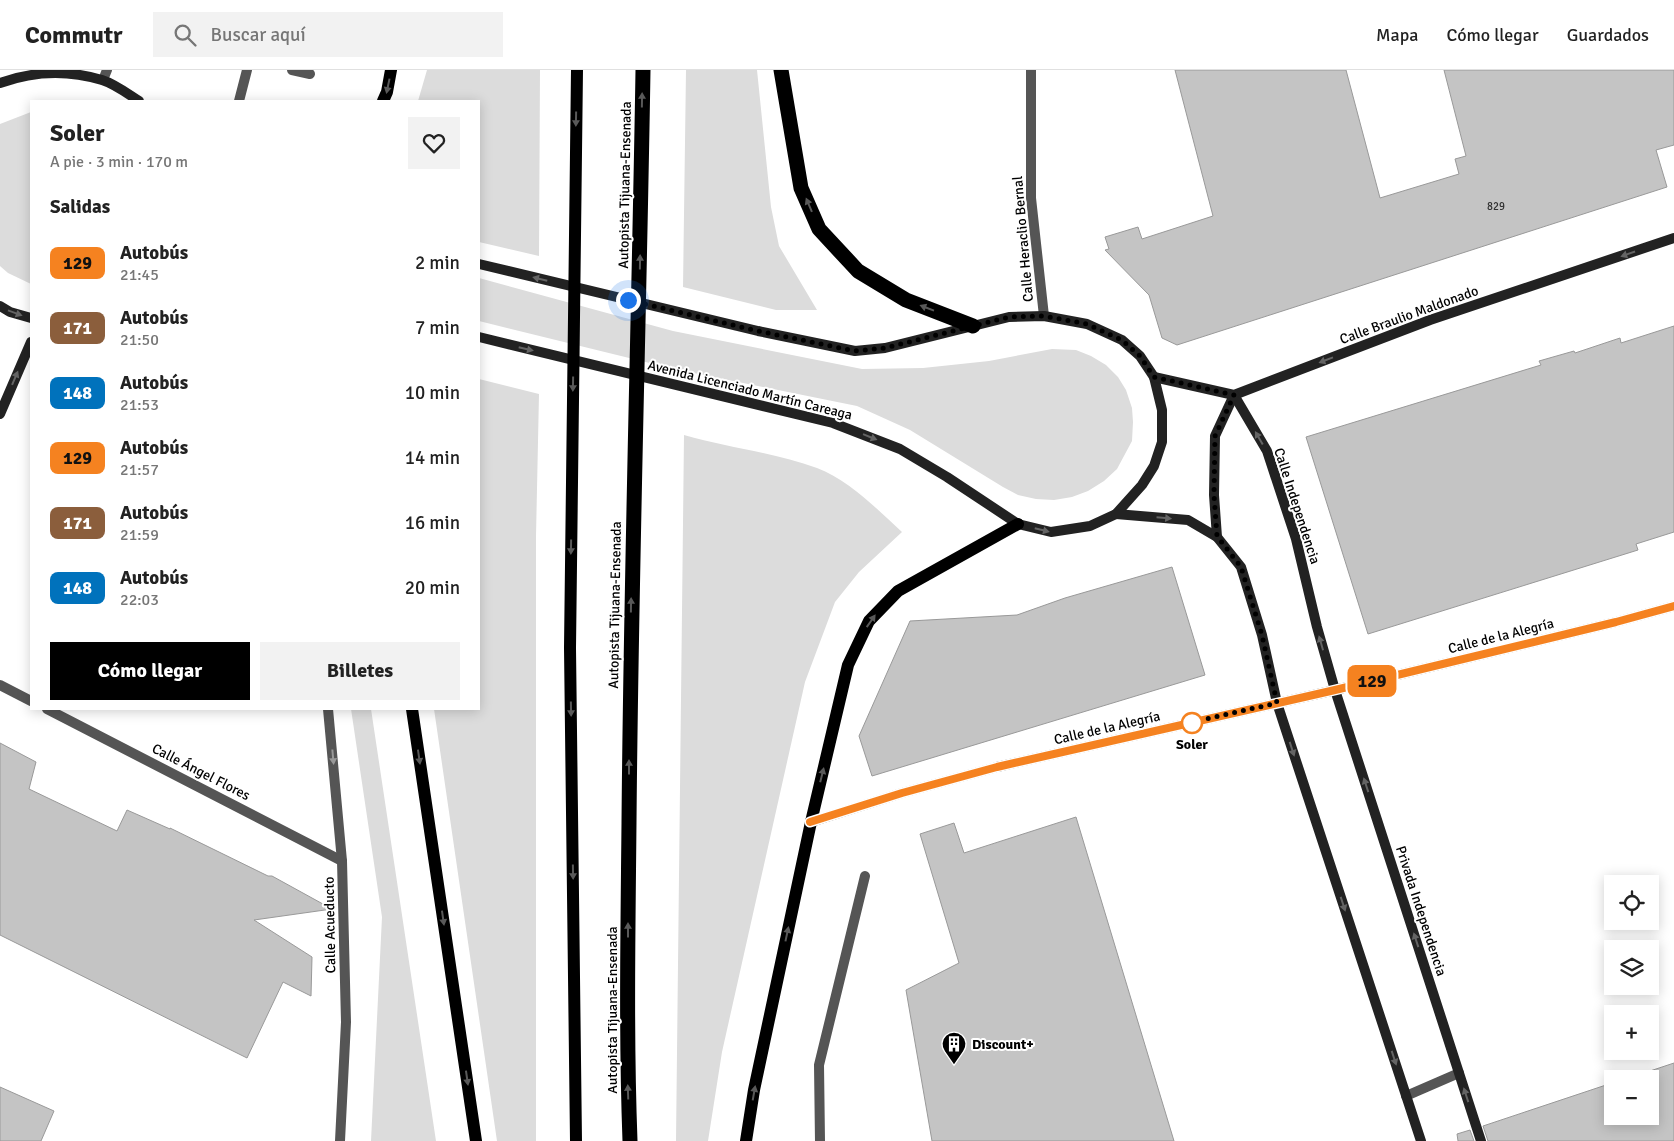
<!DOCTYPE html>
<html lang="es">
<head>
<meta charset="utf-8">
<style>
	:root { --surface:#fff; --page:#f2f2f2; --text:#222; --muted:#767676; --line:#e0e0e0; --accent:#000 }
	body { margin:0; font-family:Signika,sans-serif; background:var(--page); color:var(--text); height:100vh; display:flex; flex-direction:column; font-size:19px; white-space:nowrap }
	* { box-sizing:border-box; margin:0 }
	p { font-size:16px; color:var(--muted) }
	.icon { flex:none; width:28px; height:28px; fill:none; stroke:currentColor; stroke-width:2; stroke-linecap:round; stroke-linejoin:round }
	.map { position:relative; flex:1; overflow:hidden }
	.details { position:absolute; left:30px; top:30px; width:450px; height:610px; display:flex; flex-direction:column; background:var(--surface); border-radius:0px; box-shadow:0 2px 12px #0003 }
	.details>* { flex:none }
	.badge { padding:0 10px; border-radius:8px; font-size:18px; line-height:32px }
	.buttons { position:absolute; left:1604px; top:805px; display:grid; gap:10px }
	.buttons a { display:grid; place-items:center; width:55px; height:55px; border-radius:0px; background:var(--surface); box-shadow:0 2px 12px #0003; font-size:25px }
	.you { position:absolute; width:25px; height:25px; margin:-12px; border:4px solid #fff; border-radius:50%; background:#1a73e8; box-shadow:0 0 0 8px #1a73e833 }
	.map>.badge { position:absolute; translate:-50% -50%; box-shadow:0 0 0 2px #fff }
	h2 { padding:0 20px; font-size:19px; line-height:45px }
	.round { display:grid; place-items:center; flex:none; width:52px; height:52px; border-radius:0px; background:var(--page) }
	.overview { display:flex; align-items:center; justify-content:space-between; height:85px; padding:0 20px }
	h1 { font-size:24px; font-weight:700; line-height:38px }
	.button { display:flex; gap:10px; margin-top:auto; padding:10px 20px }
	.button a { flex:1; height:58px; border-radius:0px; background:var(--accent); color:#fff; font-size:20px; font-weight:700; line-height:58px; text-align:center }
	.button a+a { background:var(--page); color:var(--text) }
	ul { padding:0; list-style:none }
	li { display:flex; align-items:center; gap:15px; height:65px; padding:0 20px }
	li div { flex:1 }
	li b { display:block; font-size:19px }
	li em { font-style:normal }
	li .badge { min-width:55px; font-weight:700; text-align:center }
	header { display:flex; align-items:center; gap:30px; box-sizing:border-box; height:70px; padding:0 25px; background:var(--surface); border-bottom:1px solid var(--line) }
	header strong { font-size:24px }
	nav { display:flex; gap:28px; margin-inline-start:auto; font-size:18px }
	.search { width:350px; height:45px; background:var(--page); display:flex; align-items:center; gap:12px; box-sizing:border-box; padding:0 18px; border-radius:0px; color:var(--muted); font-size:19px }
	.map>svg:first-child { display:block }
</style>
</head>
<body>
<header>
<strong>Commutr</strong>
<div class="search"><svg class="icon" aria-label="search" viewBox="0 0 24 24"><circle cx="10" cy="10" r="6"/><path d="M15 15l6 6"/></svg>Buscar aquí</div>
<nav><a>Mapa</a><a>Cómo llegar</a><a>Guardados</a></nav>
</header>
<div class="map">
<svg width="1674" height="1071" viewBox="0 0 1674 1071">
	<rect width="100%" height="100%" fill="#fff"/>
	<g fill="#dcdcdc">
		<polygon points="427,0 540,0 539,186 479,172 479,31 418,31"/>
		<polygon points="686,0 757,0 771,137 779,176 817,240 776,240 683,217"/>
		<polygon points="31,42 31,214 8,203 0,196 0,54"/>
		<polygon points="479,208 673,261 862,299 923,298 989,291 1052,279 1076,280 1091,286 1106,295 1118,307 1126,320 1132,338 1133,352 1132,371 1117,399 1104,411 1088,421 1072,427 1054,430 1036,429 1018,425 1003,417 910,360 857,336 674,299 479,251"/>
		<polygon points="479,309 539,324 536,466 536,1071 497,1071 434,639 479,639"/>
		<path d="M684,365c44,13 90,17 133,33 32,12 61,42 85,64l-43,40 -24,30 -30,80 -83,370 -14,89h-32z"/>
		<polygon points="351,639 371,639 436,1071 371,1071 382,847"/>
	</g>
	<g fill="#c4c4c4" stroke="#999">
		<polygon points="1175,0 1346,0 1380,128 1459,104 1455,89 1466,86 1444,0 1674,0 1674,75 1656,80 1667,117 1177,275 1162,268 1149,225 1105,180 1109,179 1105,167 1138,157 1142,169 1213,146"/>
		<polygon points="1674,256 1674,462 1636,474 1638,480 1368,564 1306,367 1541,295 1539,291 1574,281 1575,283 1620,268 1621,273"/>
		<polygon points="1172,497 1205,605 872,706 859,666 910,551 1017,545 1065,528"/>
		<polygon points="0,673 36,692 29,719 117,761 127,740 170,759 170,758 268,806 272,806 332,839 254,850 312,887 311,926 283,912 247,988 0,865"/>
		<polygon points="1076,747 1174,1071 932,1071 906,920 959,893 920,764 954,753 964,783"/>
		<polygon points="1674,993 1674,1071 1488,1071 1483,1056 1612,1013 1612,1046 1650,1046 1650,1009 1626,1009"/>
		<polygon points="0,1017 54,1041 41,1071 0,1071"/>
		<polygon points="1470,1060 1474,1071 1458,1071 1457,1064"/>
	</g>
	<g fill="none" stroke-linecap="round" stroke-linejoin="round">
		<g stroke="#555" stroke-width="10">
			<polyline points="292,0 310,4"/>
			<polyline points="239,31 247,0"/>
			<polyline points="1406,1026 1459,1003"/>
			<polyline points="820,1071 819,995 865,806"/>
		</g>
		<g stroke="#555" stroke-width="10">
			<polyline points="1031,0 1031,128 1044,246"/>
			<polyline points="103,10 107,0"/>
			<polyline points="0,615 31,631"/>
			<polyline points="47,639 342,791"/>
			<polyline points="328,639 342,791 346,952 340,1071"/>
		</g>
		<g stroke="#222" stroke-width="10">
			<path d="M0,13c33,-12 69,-13 102,-3 13,4 26,14 37,21"/>
			<polyline points="479,194 758,261 855,281 885,278 1009,247 1044,246 1087,254 1122,270 1140,286 1154,307 1162,340 1162,372 1154,396 1142,415 1116,444 1090,456 1051,462 1018,454 947,407 900,379 833,353 479,267"/>
			<polyline points="0,236 10,242 31,248"/>
			<polyline points="1154,307 1234,325 1430,250 1674,168"/>
			<polyline points="1234,325 1267,381 1296,469 1317,557 1335,620 1481,1071"/>
			<polyline points="0,344 31,272"/>
			<polyline points="1116,444 1188,450 1217,467 1241,497 1262,565 1277,633 1421,1071"/>
			<polyline points="1217,467 1214,425 1215,366 1234,325"/>
			<polyline points="811,752 902,723 997,697 1335,620 1616,552 1674,536"/>
		</g>
		<g stroke="#000" stroke-width="12">
			<polyline points="383,31 387,22 391,0"/>
			<polyline points="412,639 476,1071"/>
			<polyline points="576,1071 570,578 577,0"/>
			<polyline points="746,1071 754,1020 811,752 848,595 869,551 898,521 1018,454"/>
		</g>
		<g stroke="#000" stroke-width="15">
			<polyline points="781,0 801,118 819,159 858,201 906,230 973,256"/>
			<path d="M630,1071c-4,-106 -2,-212 -1,-318 2,-251 10,-502 14,-753"/>
		</g>
	</g>
	<defs><path id="oneway-solid" d="M-6-.8H1V-3.2L6.5 0L1 3.2V.8H-6Z" transform="scale(1.25)"/></defs>
	<g fill="#595959">
		<use href="#oneway-solid" transform="translate(388 16) rotate(102)"/>
		<use href="#oneway-solid" transform="translate(642 30) rotate(-89)"/>
		<use href="#oneway-solid" transform="translate(576 49) rotate(91)"/>
		<use href="#oneway-solid" transform="translate(809 135) rotate(-113)"/>
		<use href="#oneway-solid" transform="translate(640 192) rotate(-89)"/>
		<use href="#oneway-solid" transform="translate(927 238) rotate(-159)"/>
		<use href="#oneway-solid" transform="translate(573 314) rotate(91)"/>
		<use href="#oneway-solid" transform="translate(571 477) rotate(91)"/>
		<use href="#oneway-solid" transform="translate(631 535) rotate(-89)"/>
		<use href="#oneway-solid" transform="translate(871 551) rotate(-55)"/>
		<use href="#oneway-solid" transform="translate(571 639) rotate(89)"/>
		<use href="#oneway-solid" transform="translate(419 687) rotate(82)"/>
		<use href="#oneway-solid" transform="translate(629 697) rotate(-90)"/>
		<use href="#oneway-solid" transform="translate(822 705) rotate(-76)"/>
		<use href="#oneway-solid" transform="translate(573 802) rotate(89)"/>
		<use href="#oneway-solid" transform="translate(443 848) rotate(82)"/>
		<use href="#oneway-solid" transform="translate(628 860) rotate(-90)"/>
		<use href="#oneway-solid" transform="translate(787 864) rotate(-78)"/>
		<use href="#oneway-solid" transform="translate(467 1008) rotate(82)"/>
		<use href="#oneway-solid" transform="translate(628 1022) rotate(-92)"/>
		<use href="#oneway-solid" transform="translate(754 1023) rotate(-80)"/>
	</g>
	<g fill="#646464">
		<use href="#oneway-solid" transform="translate(1628 184) rotate(161)"/>
		<use href="#oneway-solid" transform="translate(540 209) rotate(-166)"/>
		<use href="#oneway-solid" transform="translate(15 243) rotate(20)"/>
		<use href="#oneway-solid" transform="translate(526 279) rotate(13)"/>
		<use href="#oneway-solid" transform="translate(1326 290) rotate(159)"/>
		<use href="#oneway-solid" transform="translate(15 308) rotate(-67)"/>
		<use href="#oneway-solid" transform="translate(870 367) rotate(22)"/>
		<use href="#oneway-solid" transform="translate(1259 368) rotate(-120)"/>
		<use href="#oneway-solid" transform="translate(1164 448) rotate(5)"/>
		<use href="#oneway-solid" transform="translate(1042 460) rotate(14)"/>
		<use href="#oneway-solid" transform="translate(1321 573) rotate(-106)"/>
		<use href="#oneway-solid" transform="translate(1292 679) rotate(72)"/>
		<use href="#oneway-solid" transform="translate(1366 715) rotate(-108)"/>
		<use href="#oneway-solid" transform="translate(1343 834) rotate(72)"/>
		<use href="#oneway-solid" transform="translate(1416 870) rotate(-108)"/>
		<use href="#oneway-solid" transform="translate(1394 988) rotate(72)"/>
		<use href="#oneway-solid" transform="translate(1466 1025) rotate(-108)"/>
	</g>
	<use fill="#999" href="#oneway-solid" transform="translate(333 687) rotate(85)"/>
	<g fill="none" stroke-linecap="round" stroke-linejoin="round">
		<defs>
			<polyline id="line" points="810,752 902,723 997,697 1335,620 1616,552 1674,536"/>
		</defs>
		<use href="#line" stroke="#fff" stroke-width="11"/>
		<use href="#line" stroke="#f58220" stroke-width="8"/>
		<polyline stroke="#000" stroke-width="5" stroke-dasharray="0 9" points="628,230 758,261 855,281 885,278 1009,247 1044,246 1087,254 1122,270 1140,286 1154,307 1234,325 1215,366 1214,425 1217,466 1241,497 1262,565 1277,633 1184,654 1192,653"/>
	</g>
	<defs>
		<symbol id="building-pin" viewBox="-11 -11 22 30"><path d="M0 17L-7.5 6A9.5 9.5 0 1 1 7.5 6Z" fill="#000" stroke="#fff"/><path d="M-4-6H4V6H1V3H-1V6H-4ZM-2.5-4.3h1.7v1.8h-1.7ZM.8-4.3h1.7v1.8H.8ZM-2.5-1h1.7V.8h-1.7ZM.8-1h1.7V.8H.8Z" fill="#fff"/></symbol>
	</defs>
	<g fill-rule="evenodd">
		<use href="#building-pin" x="940" y="960" width="28" height="38"/>
	</g>
	<circle fill="#fff" stroke="#f58220" stroke-width="2.5" cx="1192" cy="653" r="10"/>
	<g text-anchor="middle" dominant-baseline="central" stroke-width="4" stroke-linejoin="round" paint-order="stroke">
		<g font-size="11" fill="#313131">
			<text x="1496" y="136">829</text>
		</g>
		<g font-size="14" fill="#000" stroke="#fff">
			<text transform="translate(625 115) rotate(-89)">Autopista Tijuana-Ensenada</text>
			<text transform="translate(1023 169) rotate(-95)">Calle Heraclio Bernal</text>
			<text transform="translate(1409 245) rotate(-20)">Calle Braulio Maldonado</text>
			<text transform="translate(750 320) rotate(14)">Avenida Licenciado Martín Careaga</text>
			<text transform="translate(1297 436) rotate(72)">Calle Independencia</text>
			<text transform="translate(615 535) rotate(-89)">Autopista Tijuana-Ensenada</text>
			<text transform="translate(1501 566) rotate(-14)">Calle de la Alegría</text>
			<text transform="translate(1107 658) rotate(-13)">Calle de la Alegría</text>
			<text transform="translate(201 702) rotate(27)">Calle Ángel Flores</text>
			<text transform="translate(1421 841) rotate(72)">Privada Independencia</text>
			<text transform="translate(330 855) rotate(-91)">Calle Acueducto</text>
			<text transform="translate(612 940) rotate(-90)">Autopista Tijuana-Ensenada</text>
		</g>
		<g font-size="14" font-weight="bold" fill="#000" stroke="#fff">
			<text x="1192" y="674">Soler</text>
		</g>
		<g font-size="14" font-weight="bold" fill="#000" stroke="#fff" text-anchor="start">
			<text x="972" y="974">Discount+</text>
		</g>
	</g>
</svg>
<div class="buttons">
<a><svg class="icon" aria-label="locate" viewBox="0 0 24 24"><circle cx="12" cy="12" r="6"/><path d="M12 2v4M12 18v4M2 12h4M18 12h4"/></svg></a>
<a><svg class="icon" aria-label="layers" viewBox="0 0 24 24"><path d="M12 4l9 5-9 5-9-5zM3 14l9 5 9-5"/></svg></a>
<a>+</a>
<a>−</a>
</div>
<div class="you" style="left:628px;top:230px"></div>
<b class="badge" style="left:1372px;top:611px;background:#f58220;color:#111">129</b>
<section class="details">
<div class="overview"><div><h1>Soler</h1><p>A pie · 3 min · 170 m</p></div><a class="round"><svg class="icon" aria-label="heart" viewBox="0 0 24 24"><path d="M12 20l-8-8c-3-5 5-10 8-4 3-6 11-1 8 4z"/></svg></a></div>
<h2>Salidas</h2>
<ul>
<li><span class="badge" style="background:#f58220;color:#111">129</span><div><b>Autobús</b><p>21:45</p></div><em>2 min</em></li>
<li><span class="badge" style="background:#8b5e3c;color:#fff">171</span><div><b>Autobús</b><p>21:50</p></div><em>7 min</em></li>
<li><span class="badge" style="background:#0072bc;color:#fff">148</span><div><b>Autobús</b><p>21:53</p></div><em>10 min</em></li>
<li><span class="badge" style="background:#f58220;color:#111">129</span><div><b>Autobús</b><p>21:57</p></div><em>14 min</em></li>
<li><span class="badge" style="background:#8b5e3c;color:#fff">171</span><div><b>Autobús</b><p>21:59</p></div><em>16 min</em></li>
<li><span class="badge" style="background:#0072bc;color:#fff">148</span><div><b>Autobús</b><p>22:03</p></div><em>20 min</em></li>
</ul>
<div class="button"><a>Cómo llegar</a><a>Billetes</a></div>
</section>
</div>
</body>
</html>
